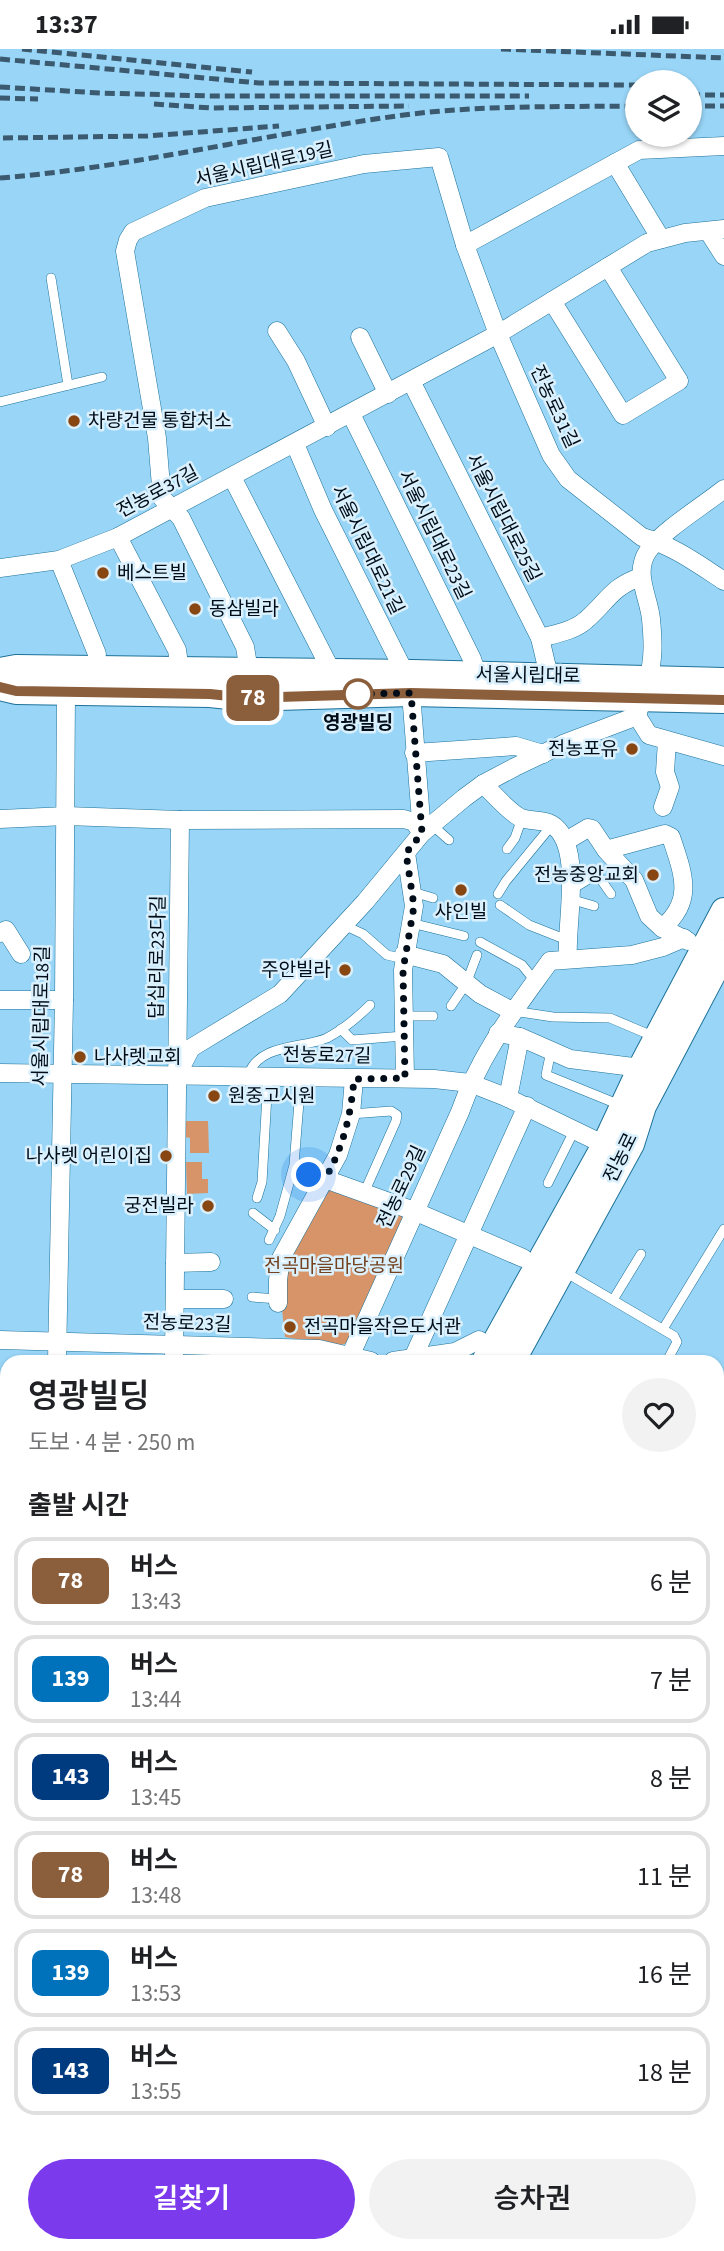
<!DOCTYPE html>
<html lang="ko">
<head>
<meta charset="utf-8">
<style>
	:root { --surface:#fff; --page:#f2f2f2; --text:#202124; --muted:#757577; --line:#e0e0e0; --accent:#7c3aed }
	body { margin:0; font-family:"Source Sans 3","Noto Sans KR",sans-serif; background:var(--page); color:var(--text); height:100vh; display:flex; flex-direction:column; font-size:26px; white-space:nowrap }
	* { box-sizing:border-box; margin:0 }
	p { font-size:23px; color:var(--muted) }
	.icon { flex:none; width:38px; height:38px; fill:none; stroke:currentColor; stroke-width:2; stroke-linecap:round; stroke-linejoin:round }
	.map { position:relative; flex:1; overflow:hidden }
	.details { position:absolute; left:0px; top:1306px; width:724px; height:898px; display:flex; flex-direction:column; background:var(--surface); border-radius:21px 21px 0 0; box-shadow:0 2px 5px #0004 }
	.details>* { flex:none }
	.badge { padding:0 14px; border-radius:10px; font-size:24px; line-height:46px }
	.controls { position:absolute; left:625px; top:21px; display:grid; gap:14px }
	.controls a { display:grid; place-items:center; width:77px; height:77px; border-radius:50%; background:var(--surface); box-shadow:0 2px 5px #0004; font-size:35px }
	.you { position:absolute; width:35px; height:35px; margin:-18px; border:5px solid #fff; border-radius:50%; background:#1a73e8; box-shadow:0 0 0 10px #1a73e833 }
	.map>.badge { position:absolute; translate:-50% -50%; box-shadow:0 0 0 4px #fff }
	h2 { padding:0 28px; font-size:26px; line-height:63px }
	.round { display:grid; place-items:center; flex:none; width:74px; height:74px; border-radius:37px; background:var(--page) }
	.headline { display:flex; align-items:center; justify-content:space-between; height:119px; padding:0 28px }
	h1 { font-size:33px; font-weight:600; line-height:52px }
	.button { display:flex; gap:14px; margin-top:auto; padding:14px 28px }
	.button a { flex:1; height:80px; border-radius:42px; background:var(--accent); color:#fff; font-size:28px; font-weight:600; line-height:80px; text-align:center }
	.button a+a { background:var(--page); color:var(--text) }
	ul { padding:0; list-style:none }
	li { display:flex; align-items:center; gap:21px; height:88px; margin:0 14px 10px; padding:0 14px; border:4px solid var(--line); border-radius:21px }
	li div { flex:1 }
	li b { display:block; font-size:26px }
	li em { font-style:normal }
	li .badge { min-width:77px; font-weight:700; text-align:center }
	.status { display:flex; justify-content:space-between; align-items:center; height:49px; padding:0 35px; background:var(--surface); direction:ltr }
	.status svg { height:19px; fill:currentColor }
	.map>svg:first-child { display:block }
</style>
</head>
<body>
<div class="status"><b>13:37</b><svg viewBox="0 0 49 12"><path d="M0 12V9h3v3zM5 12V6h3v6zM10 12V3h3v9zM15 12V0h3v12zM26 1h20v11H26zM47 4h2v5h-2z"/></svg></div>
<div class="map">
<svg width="724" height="2202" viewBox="0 0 724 2202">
	<rect width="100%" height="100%" fill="#98d5f7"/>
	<g fill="#d79468">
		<polygon points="185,1072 208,1072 209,1104 190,1104 190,1089 185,1088"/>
		<polygon points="186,1113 202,1113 202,1130 208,1130 208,1144 187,1145"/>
		<polygon points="326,1134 408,1163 347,1294 338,1297 285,1288 281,1251 285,1208"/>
		<polygon points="724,1366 724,1438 718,1427 718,1370"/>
		<polygon points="724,1586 724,1737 718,1739 718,1590"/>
	</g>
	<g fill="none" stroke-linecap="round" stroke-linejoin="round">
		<defs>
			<g id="lane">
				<polyline points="51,229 68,336"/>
				<polyline points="0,353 102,328"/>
				<polyline points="432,776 449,791"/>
				<polyline points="507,800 515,789 522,769"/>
				<polyline points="571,841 597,825 611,845"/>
				<polyline points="413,843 433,849"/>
				<polyline points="498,845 506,832 552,776"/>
				<polyline points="570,850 594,857"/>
				<polyline points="500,856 529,876 567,891"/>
				<polyline points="411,874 464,887"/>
				<polyline points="344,876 363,885 387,906 404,910"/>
				<polyline points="480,893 522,916 535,932"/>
				<polyline points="451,957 466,935 477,906"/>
				<polyline points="513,962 553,968 610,969 655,988"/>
				<polyline points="403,967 433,967"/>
				<polyline points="341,980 352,991 404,987"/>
				<polyline points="551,1002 546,1026 620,1056"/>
				<path d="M248,1027c10,-33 54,-27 79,-38 17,-9 30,-20 43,-33"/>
				<polyline points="351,1065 391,1062 397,1066 396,1072 364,1144"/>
				<polyline points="293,1121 325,1130"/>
				<polyline points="548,1134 575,1080"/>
				<polyline points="257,1149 262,1133 268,1028"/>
				<polyline points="253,1164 275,1181"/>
				<polyline points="269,1191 280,1167 294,1116 301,1028"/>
				<polyline points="565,1223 674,1287 677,1293 667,1312"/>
				<polyline points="252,1248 278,1250"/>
				<polyline points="613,1251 641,1205"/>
				<polyline points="663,1280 724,1180"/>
				<polyline points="718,1790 724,1789"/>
				<polyline points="718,1852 724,1852"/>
			</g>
			<g id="street">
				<polyline points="615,114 661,190"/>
				<polyline points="708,182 724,207"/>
				<polyline points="465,196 639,101 724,97"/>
				<polyline points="552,252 623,366 679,332 608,218"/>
				<polyline points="277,282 296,312 327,378"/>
				<polyline points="360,288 388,345"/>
				<polyline points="411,332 540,589 549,627"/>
				<polyline points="351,365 472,610 477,626"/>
				<polyline points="295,395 323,461 405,624"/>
				<polyline points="232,428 332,623"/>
				<polyline points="118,488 177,601 180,621"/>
				<polyline points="59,511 97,605"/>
				<polyline points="0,519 59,511 118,488 498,285 647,194 685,184 724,180"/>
				<path d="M540,589c15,-4 34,-7 46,-18 21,-18 26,-34 55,-43"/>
				<path d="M249,622l-4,-24 -64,-129 -19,-20 -5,-60 -30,-175 -2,-12 3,-11 5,-8 72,-34 159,-34 75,-7 26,88 33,89 53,121 17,24 74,58c30,8 56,27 82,44"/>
				<path d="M648,630c6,-20 5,-39 3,-60 -2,-22 -18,-46 -3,-68 15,-21 55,-45 76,-62"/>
				<polyline points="411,644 422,784"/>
				<polyline points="637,667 649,686 724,707"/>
				<polyline points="414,704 516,697 543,705"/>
				<path d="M483,735c11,10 23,25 36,33 10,5 23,2 32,7 34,20 14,101 17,135"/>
				<polyline points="663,758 670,738 665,723 667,692"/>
				<polyline points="0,770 66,767 180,771 404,770 414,773 422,784"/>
				<polyline points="566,792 588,779 592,780 606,801 634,831 649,867 662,879 688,892"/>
				<path d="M606,801l59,-16 6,3c12,36 24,64 -9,91"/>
				<polyline points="0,884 6,881 21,905"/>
				<polyline points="404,905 443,915 480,945 512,962"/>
				<polyline points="0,951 64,951"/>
				<polyline points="498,984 520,988 570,1010 641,1019"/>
				<polyline points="0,1024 434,1030 470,1034 508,1049 605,1096"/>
				<polyline points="177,1026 191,999 280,945 365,853 422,784 464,749 483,735 515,718 563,695 637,667 642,650"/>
				<polyline points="405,1029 403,921 414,857 406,804"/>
				<polyline points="508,1049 520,988"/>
				<polyline points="325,1130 414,1162 523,1209"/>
				<polyline points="175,1214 211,1213"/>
				<polyline points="175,1250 224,1250"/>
				<polyline points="278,1254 278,1231 281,1209 338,1106 351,1065 354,1030"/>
				<polyline points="0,1291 319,1300 371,1312"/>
				<polyline points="413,1309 527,1057"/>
				<polyline points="57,1312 64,951 66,644"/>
				<polyline points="174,1312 180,771"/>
				<path d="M348,1312l112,-249c21,-60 54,-101 90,-151l82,-6 31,-8 21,-9"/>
				<polyline points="393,1312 455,1303 479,1291"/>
				<polyline points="0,1487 7,1483"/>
				<polyline points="0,1552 7,1556"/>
				<polyline points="0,1580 7,1574"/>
				<polyline points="0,1734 7,1738"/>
				<polyline points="0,1953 7,1938"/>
				<polyline points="0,2016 7,2020"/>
				<polyline points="718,2032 724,2031"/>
				<polyline points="718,2185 723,2187 718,2202"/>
				<polyline points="171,2196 173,2202"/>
				<polyline points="272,2196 274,2202"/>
				<polyline points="353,2196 357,2202"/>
				<polyline points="519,2196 522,2202"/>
				<polyline points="332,2202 341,2196"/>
			</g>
			<g id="secondary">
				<polyline points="0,622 16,619 413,624 724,632"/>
				<polyline points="0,638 16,642 210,645 248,649 411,644 724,651"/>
				<polyline points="485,1312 605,1096 641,1019 724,862"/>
				<polyline points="512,1312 631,1095 643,1057 724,903"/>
				<polyline points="0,2182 7,2178"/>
				<polyline points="11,2202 15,2196"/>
				<polyline points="39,2202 43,2196"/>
			</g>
		</defs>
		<use href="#lane" stroke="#1d7299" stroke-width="10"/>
		<use href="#street" stroke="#1d7299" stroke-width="19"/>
		<use href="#secondary" stroke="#1d7299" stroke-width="28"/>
		<use href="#lane" stroke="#fff" stroke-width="9"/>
		<use href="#street" stroke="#fff" stroke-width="18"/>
		<use href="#secondary" stroke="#fff" stroke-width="26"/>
		<g stroke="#3b5a6f" stroke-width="5" stroke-dasharray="10 5" stroke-linecap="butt">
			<polyline points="22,0 252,23"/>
			<polyline points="501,0 724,9"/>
			<polyline points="0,10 259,34 637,36"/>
			<polyline points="0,38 100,44 211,47 529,47"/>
			<polyline points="690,46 724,46"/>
			<polyline points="0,49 38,50"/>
			<polyline points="154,55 211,59 409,57"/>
			<polyline points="690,57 724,57"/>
			<polyline points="3,89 147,87 279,77"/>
			<path d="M0,129c136,-11 269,-45 404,-63 77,-10 155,-8 233,-9"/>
		</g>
	</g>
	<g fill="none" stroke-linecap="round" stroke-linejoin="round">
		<defs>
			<polyline id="line" points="0,638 16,642 210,645 248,649 411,644 724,651"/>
		</defs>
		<use href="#line" stroke="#fff" stroke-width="16"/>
		<use href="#line" stroke="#8b5e3c" stroke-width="10"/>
		<path stroke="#000d19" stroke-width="7" stroke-dasharray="0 12.6" d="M309,1126l16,4c18,-31 26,-64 29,-100l51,-1 -2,-108 11,-64 -8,-53 16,-20 -11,-140 -53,1"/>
	</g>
	<g fill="#884712" stroke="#daf0fd" stroke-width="2.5">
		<circle cx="74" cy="372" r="7"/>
		<circle cx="103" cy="524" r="7"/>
		<circle cx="195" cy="560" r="7"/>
		<circle cx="632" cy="700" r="7"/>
		<circle cx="653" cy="826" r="7"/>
		<circle cx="461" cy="841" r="7"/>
		<circle cx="345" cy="921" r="7"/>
		<circle cx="80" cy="1008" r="7"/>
		<circle cx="214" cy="1047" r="7"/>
		<circle cx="166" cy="1107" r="7"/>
		<circle cx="208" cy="1157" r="7"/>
		<circle cx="290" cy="1278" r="7"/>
	</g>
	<circle fill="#fff" stroke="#8b5e3c" stroke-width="3.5" cx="358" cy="645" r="14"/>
	<g text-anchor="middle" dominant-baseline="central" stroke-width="5" stroke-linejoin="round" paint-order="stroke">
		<g font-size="19" fill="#000d19" stroke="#daf0fd">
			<text transform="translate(264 116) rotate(-13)">서울시립대로19길</text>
			<text transform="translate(554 358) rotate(65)">전농로31길</text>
			<text transform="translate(158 443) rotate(-28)">전농로37길</text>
			<text transform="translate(503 469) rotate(63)">서울시립대로25길</text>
			<text transform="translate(434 486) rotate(64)">서울시립대로23길</text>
			<text transform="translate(367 501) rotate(64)">서울시립대로21길</text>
			<text transform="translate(528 627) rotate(1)">서울시립대로</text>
			<text transform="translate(158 908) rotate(-89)">답십리로23다길</text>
			<text transform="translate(42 967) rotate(-89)">서울시립대로18길</text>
			<text transform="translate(327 1007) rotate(1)">전농로27길</text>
			<text transform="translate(621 1109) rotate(-64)">전농로</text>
			<text transform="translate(402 1138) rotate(-65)">전농로29길</text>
			<text transform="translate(187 1275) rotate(2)">전농로23길</text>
		</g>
		<g font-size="19" fill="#000d19" stroke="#daf0fd" text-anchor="start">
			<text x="88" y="372">차량건물 통합처소</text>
			<text x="117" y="524">베스트빌</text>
			<text x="209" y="560">동삼빌라</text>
			<text x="618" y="700" text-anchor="end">전농포유</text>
			<text x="639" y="826" text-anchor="end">전농중앙교회</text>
			<text x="461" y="863" text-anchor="middle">샤인빌</text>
			<text x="331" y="921" text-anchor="end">주안빌라</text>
			<text x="94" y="1008">나사렛교회</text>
			<text x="228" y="1047">원중고시원</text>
			<text x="152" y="1107" text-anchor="end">나사렛 어린이집</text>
			<text x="194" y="1157" text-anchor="end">궁전빌라</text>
			<text x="304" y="1278">전곡마을작은도서관</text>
		</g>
		<g font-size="19" font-weight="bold" fill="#000d19" stroke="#daf0fd">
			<text x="358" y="674">영광빌딩</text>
		</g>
		<g font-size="19" fill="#74421e" stroke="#daf0fd">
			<text x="334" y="1217">전곡마을마당공원</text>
		</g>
	</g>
</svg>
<div class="controls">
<a><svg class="icon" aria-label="layers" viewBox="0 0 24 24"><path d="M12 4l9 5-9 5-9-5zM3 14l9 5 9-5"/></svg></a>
</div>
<div class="you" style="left:309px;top:1126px"></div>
<b class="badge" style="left:253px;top:649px;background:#8b5e3c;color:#fff">78</b>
<section class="details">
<div class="headline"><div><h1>영광빌딩</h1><p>도보 · 4 분 · 250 m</p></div><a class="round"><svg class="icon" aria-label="heart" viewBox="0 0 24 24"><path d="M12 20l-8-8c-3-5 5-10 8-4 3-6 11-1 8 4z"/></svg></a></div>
<h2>출발 시간</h2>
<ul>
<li><span class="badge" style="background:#8b5e3c;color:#fff">78</span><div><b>버스</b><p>13:43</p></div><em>6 분</em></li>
<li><span class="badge" style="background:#0072bc;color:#fff">139</span><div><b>버스</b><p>13:44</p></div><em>7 분</em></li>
<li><span class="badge" style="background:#003b80;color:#fff">143</span><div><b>버스</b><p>13:45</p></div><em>8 분</em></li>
<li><span class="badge" style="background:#8b5e3c;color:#fff">78</span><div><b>버스</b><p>13:48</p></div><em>11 분</em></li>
<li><span class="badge" style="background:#0072bc;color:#fff">139</span><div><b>버스</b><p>13:53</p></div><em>16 분</em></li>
<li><span class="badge" style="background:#003b80;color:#fff">143</span><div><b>버스</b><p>13:55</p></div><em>18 분</em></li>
</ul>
<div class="button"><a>길찾기</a><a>승차권</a></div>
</section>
</div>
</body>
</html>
